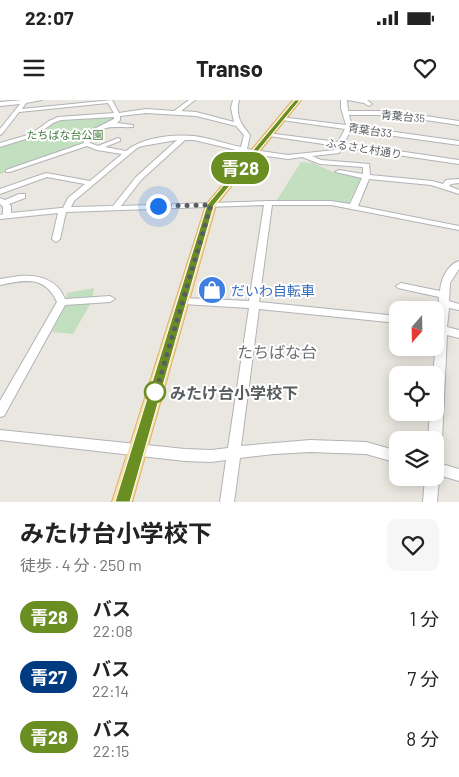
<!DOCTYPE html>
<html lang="ja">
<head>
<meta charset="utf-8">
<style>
	:root { --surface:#fff; --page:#f6f6f6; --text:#222; --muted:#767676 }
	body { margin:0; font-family:Barlow,"Noto Sans JP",sans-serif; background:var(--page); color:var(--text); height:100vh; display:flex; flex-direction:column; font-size:19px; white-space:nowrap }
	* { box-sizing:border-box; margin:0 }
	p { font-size:16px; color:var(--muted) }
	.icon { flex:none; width:28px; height:28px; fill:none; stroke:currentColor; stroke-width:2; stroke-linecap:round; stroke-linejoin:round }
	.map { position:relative; height:402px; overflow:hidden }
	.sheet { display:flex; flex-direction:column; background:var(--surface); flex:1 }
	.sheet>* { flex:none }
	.badge { padding:0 10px; border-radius:16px; font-size:18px; line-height:32px }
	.needle { width:32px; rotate:200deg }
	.buttons { position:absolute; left:389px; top:201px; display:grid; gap:10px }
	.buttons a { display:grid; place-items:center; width:55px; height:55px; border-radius:10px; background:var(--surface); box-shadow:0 2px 12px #0003; font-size:25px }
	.you { position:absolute; width:25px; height:25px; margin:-12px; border:4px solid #fff; border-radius:50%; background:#1a73e8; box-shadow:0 0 0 8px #1a73e833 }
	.map>.badge { position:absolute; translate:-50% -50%; box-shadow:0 0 0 2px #fff }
	.round { display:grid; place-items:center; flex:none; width:52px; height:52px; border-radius:10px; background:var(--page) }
	.overview { display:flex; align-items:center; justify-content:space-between; height:85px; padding:0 20px }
	h1 { font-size:24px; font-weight:700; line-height:38px }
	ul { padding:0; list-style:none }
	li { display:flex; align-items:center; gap:15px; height:60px; padding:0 20px }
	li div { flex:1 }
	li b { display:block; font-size:19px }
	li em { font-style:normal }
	li .badge { min-width:55px; font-weight:700; text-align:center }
	.status { display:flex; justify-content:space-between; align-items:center; height:35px; padding:0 25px; background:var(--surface); direction:ltr }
	.status svg { height:14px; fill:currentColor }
	header { display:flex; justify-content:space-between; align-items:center; height:65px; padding:0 20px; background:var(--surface); font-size:22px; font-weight:700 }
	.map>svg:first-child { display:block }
</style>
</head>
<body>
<div class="status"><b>22:07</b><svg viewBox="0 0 49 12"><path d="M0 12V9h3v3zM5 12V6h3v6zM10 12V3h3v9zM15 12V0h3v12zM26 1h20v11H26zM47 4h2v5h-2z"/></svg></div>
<header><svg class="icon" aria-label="menu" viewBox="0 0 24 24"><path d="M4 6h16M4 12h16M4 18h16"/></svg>Transo<svg class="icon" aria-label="heart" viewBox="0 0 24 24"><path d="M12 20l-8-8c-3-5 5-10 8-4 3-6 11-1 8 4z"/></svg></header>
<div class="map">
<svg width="459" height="402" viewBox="0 0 459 402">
	<rect width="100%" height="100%" fill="#eae7e0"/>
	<g fill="#c2dfbf">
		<polygon points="117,14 118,19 91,34 87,44 0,74 0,45 33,35 55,20"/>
		<polygon points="301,62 313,63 335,73 361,78 348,104 326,101 277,100"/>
		<polygon points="94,188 92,201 73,234 52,232 66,202 67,193"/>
	</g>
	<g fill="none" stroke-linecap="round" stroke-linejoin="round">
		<defs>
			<g id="minor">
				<path d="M23,0h19l-16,3 -4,6 90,-9 7,13 27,-4 28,2 15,-11h6l-14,11 15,1 38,10 -3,-14 2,-8h6c-4,16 2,24 11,35l-3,14 41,6 47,-5 2,-4 -68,-10 -3,-2 1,-1 71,9 7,-13 -63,-9 -3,-2 1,-1 66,8 -5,-17v-8h6l1,11h44l67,10v4l-67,-10h-43l3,11 107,15v4l-108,-15 -7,13 115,17v4l-116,-17 -4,6 -27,3 9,4 48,4 1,11 62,6 11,3 3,-4 13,-1v4l-8,1 -2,2 10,4v4l-28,-9 -62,-6 -11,27 101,20v4l-128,-25h-59l-13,97 139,14v7l-139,-14 -18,137 69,-6 56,2 32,9v12l-32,-9 -56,-2 -36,2 -34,4 -6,44h-14l6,-42 -15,2 -26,-1 -185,-21v-10l185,19 26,1 17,-2 21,-140 -66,-4 -5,-3 5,-3 66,3 15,-96 -198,7 -6,27 -4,3 -4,-3 6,-26 -58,6v-4l3,-1v-7l-3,-3v-6l5,2 14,-6h6v4l-16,6 2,2v7l50,-5h2l5,-10 17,-14 -38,-7 -47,17v-5l46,-16 44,8 32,-27 -25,-4 -10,-4 -77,26h-4v-2l78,-27 -1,-4 7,-8 24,-12v-2l-53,3 -8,3 -18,13 -35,11v-4l31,-9 18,-13 9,-4 56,-4 -6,-10 -89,9 -17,22 -2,1v-6l20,-25 -20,2v-4zM146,13l50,3 40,10 8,9 -3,12c-15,-3 -31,-9 -47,-11 -21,-2 -51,1 -68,15l-21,-4 15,-6v-2l-2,-1 -20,8 -8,-3 -1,-4c14,-16 27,-11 44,-12v-2l-16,-2 3,-3v-4zM177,40l-41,37 -23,29 -42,1 3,-6 63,-53 5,-2zM185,40h9l59,14 35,5 14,-2 18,7 43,3v7l-24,-4 -4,2 27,6 -12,26 -19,-3h-63l-147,5 20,-26z"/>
				<polygon points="348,0 367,0 372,4 369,6 364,3"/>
				<path d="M459,161v8l-9,14 -1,18 10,3v6l-10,-2 -2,19 12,3v8l-12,-3 -5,105 -2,4 -5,2v-6h-7l2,-28h5v-37h-2l4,-43 -2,-1v-6h2l2,-28 -41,-9 -2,-2 5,-3 39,8c1,-12 7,-26 19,-30z"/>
				<path d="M19,176c20,-1 38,3 46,23l45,-3 5,3 -5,3 -45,3 -61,111 -4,1v-16l57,-99c-12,-27 -33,-22 -57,-17v-6z"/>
				<polygon points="435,362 459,369 459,381 438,375 439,378 437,402 423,402 425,378 435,378"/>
			</g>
			<polygon id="major" points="293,0 301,0 216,105 132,402 112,402 206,105"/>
		</defs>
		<use href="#minor" stroke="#b1b3b7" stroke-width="2"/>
		<use href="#major" stroke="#e0b064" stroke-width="2"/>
		<use href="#minor" fill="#fff" fill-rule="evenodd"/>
		<use href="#major" fill="#f5e1ab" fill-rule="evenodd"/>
	</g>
	<polygon fill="#6b8e23" stroke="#fff" points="295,0 300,0 214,105 130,402 115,402 207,105"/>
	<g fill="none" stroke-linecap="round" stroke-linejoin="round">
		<polyline stroke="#595d60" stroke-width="5" stroke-dasharray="0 9" points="155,292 155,295 211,105 158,106"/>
	</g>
	<defs>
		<symbol id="shop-disc" viewBox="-11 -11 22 22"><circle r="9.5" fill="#3f7fe0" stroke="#fff"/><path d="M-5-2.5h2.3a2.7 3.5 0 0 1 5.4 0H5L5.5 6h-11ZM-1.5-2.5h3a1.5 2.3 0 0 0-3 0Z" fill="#fff"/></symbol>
	</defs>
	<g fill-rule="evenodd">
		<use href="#shop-disc" x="196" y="174" width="32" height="32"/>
	</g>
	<circle fill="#fff" stroke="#6b8e23" stroke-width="2.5" cx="155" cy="292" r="10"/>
	<g text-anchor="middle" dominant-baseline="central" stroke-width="4" stroke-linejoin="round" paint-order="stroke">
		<g font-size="11" fill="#595d60" stroke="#fff">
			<text transform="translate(403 16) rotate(5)">青葉台35</text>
			<text transform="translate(370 30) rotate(8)">青葉台33</text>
			<text transform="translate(364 48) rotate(9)">ふるさと村通り</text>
		</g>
		<g font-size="11" fill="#407b3c" stroke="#fff">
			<text x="65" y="34">たちばな台公園</text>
		</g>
		<g font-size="14" fill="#366cbe" stroke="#fff" text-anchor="start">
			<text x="231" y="190">だいわ自転車</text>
		</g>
		<g font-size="16" fill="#6a6f71" stroke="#fff">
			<text x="277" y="251">たちばな台</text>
		</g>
		<g font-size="16" font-weight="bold" fill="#595d60" stroke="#fff" text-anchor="start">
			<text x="170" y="292">みたけ台小学校下</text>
		</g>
	</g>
</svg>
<div class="buttons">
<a><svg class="needle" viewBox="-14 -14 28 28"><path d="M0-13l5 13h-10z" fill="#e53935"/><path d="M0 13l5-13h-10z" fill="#767676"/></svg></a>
<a><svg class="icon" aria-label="locate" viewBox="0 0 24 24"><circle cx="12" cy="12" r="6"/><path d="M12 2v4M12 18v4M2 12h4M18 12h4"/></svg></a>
<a><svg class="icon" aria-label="layers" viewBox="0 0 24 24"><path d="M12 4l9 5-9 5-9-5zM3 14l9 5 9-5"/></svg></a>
</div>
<div class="you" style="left:158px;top:106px"></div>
<b class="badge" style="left:240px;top:68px;background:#6b8e23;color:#fff">青28</b>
</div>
<section class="sheet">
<div class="overview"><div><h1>みたけ台小学校下</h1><p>徒歩 · 4 分 · 250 m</p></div><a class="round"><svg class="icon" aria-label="heart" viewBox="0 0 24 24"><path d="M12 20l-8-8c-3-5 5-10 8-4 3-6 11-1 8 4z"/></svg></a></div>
<ul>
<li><span class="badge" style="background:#6b8e23;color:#fff">青28</span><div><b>バス</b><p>22:08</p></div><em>1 分</em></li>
<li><span class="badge" style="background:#003b80;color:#fff">青27</span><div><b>バス</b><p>22:14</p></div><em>7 分</em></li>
<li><span class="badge" style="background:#6b8e23;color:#fff">青28</span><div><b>バス</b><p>22:15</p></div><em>8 分</em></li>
</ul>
</section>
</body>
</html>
